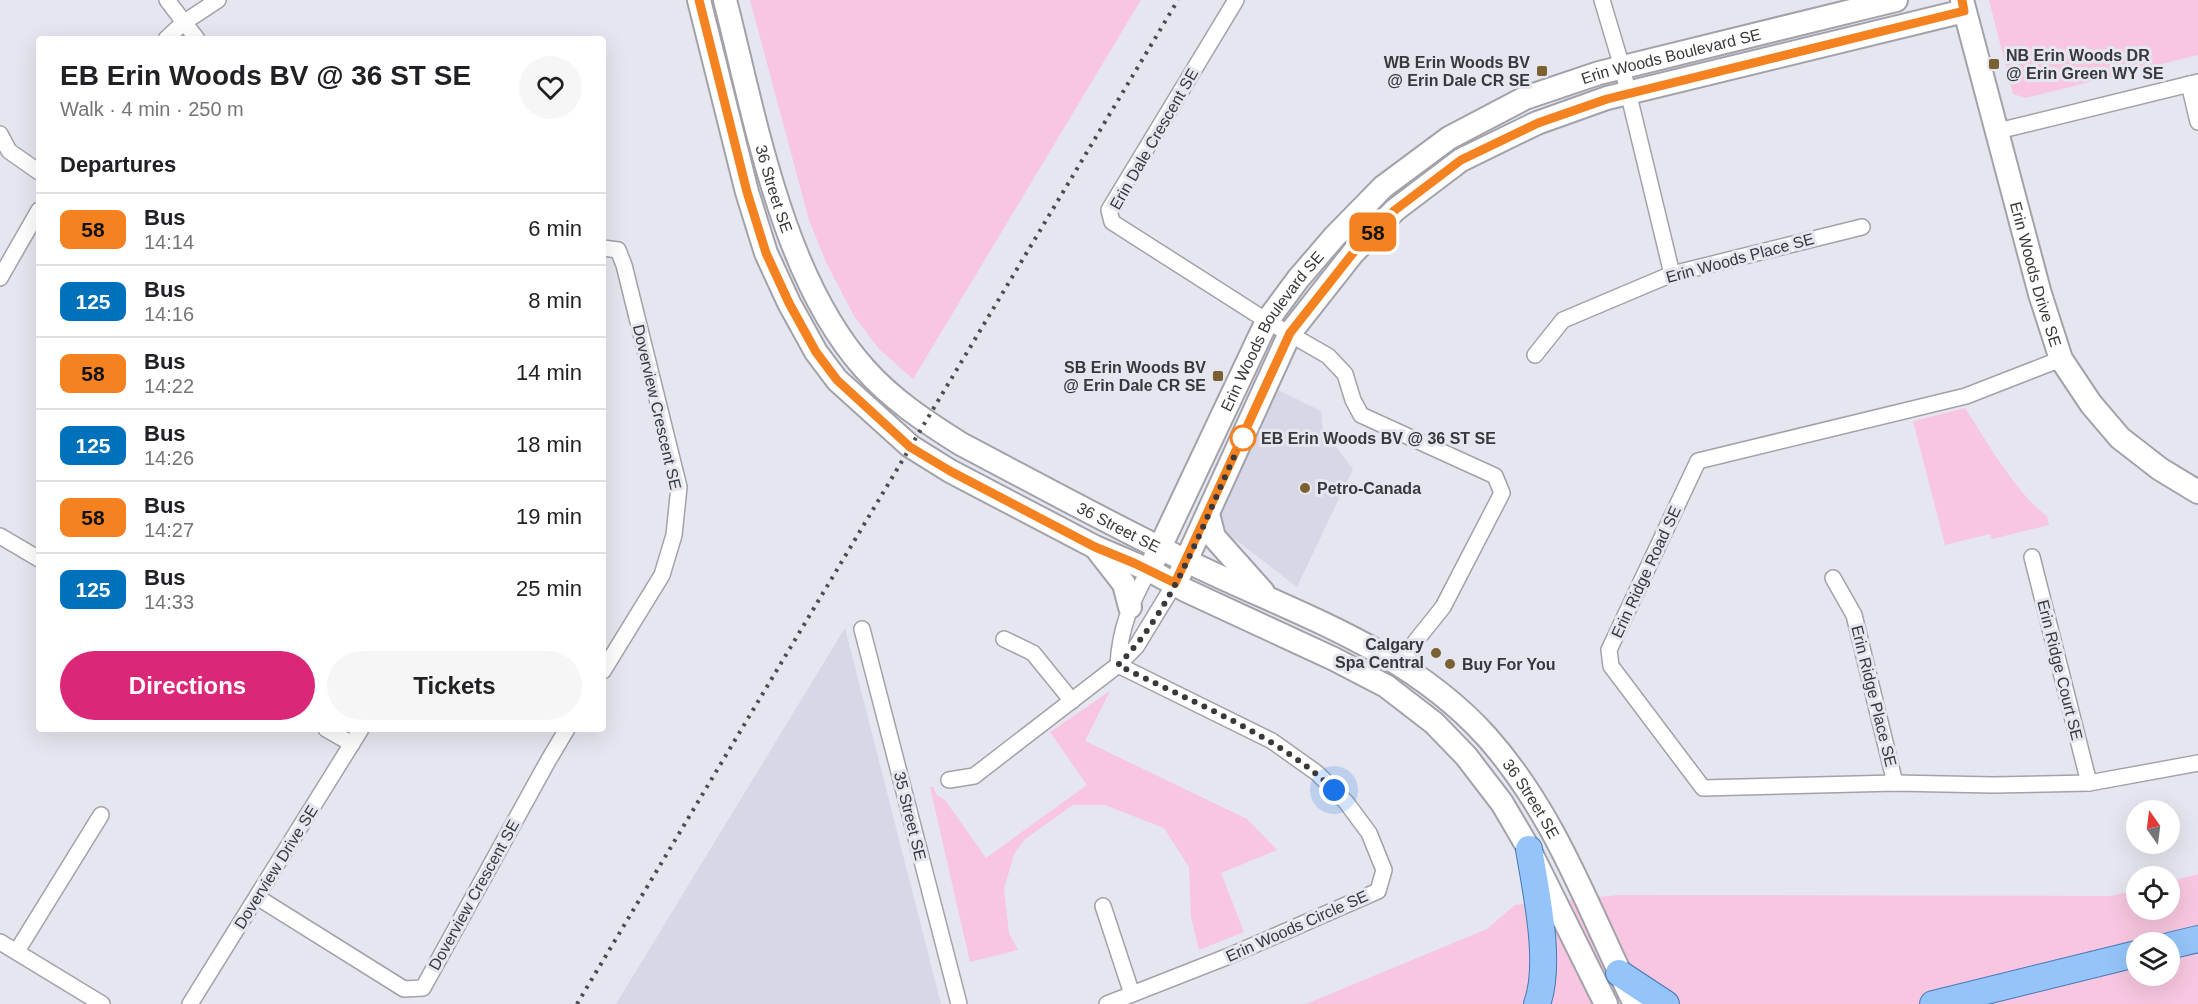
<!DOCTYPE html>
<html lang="en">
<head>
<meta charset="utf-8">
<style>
	:root { --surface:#fff; --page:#f6f6f6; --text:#202124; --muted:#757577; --line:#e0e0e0; --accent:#db2777 }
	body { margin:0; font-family:Arial,sans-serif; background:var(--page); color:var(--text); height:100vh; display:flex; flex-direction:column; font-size:22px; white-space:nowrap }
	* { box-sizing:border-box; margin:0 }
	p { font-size:20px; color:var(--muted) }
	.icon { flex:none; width:33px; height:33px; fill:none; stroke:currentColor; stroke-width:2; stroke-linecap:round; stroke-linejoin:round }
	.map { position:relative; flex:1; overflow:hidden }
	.panel { position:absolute; left:36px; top:36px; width:570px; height:696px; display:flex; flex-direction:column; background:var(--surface); border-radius:6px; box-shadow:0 6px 24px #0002 }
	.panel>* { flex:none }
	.badge { padding:0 12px; border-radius:9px; font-size:21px; line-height:39px }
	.needle { width:39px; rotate:346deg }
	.fabs { position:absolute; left:2126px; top:800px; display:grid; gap:12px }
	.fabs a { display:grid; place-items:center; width:54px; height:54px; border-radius:50%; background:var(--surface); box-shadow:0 6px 24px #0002; font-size:30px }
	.you { position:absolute; width:30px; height:30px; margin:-15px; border:4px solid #fff; border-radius:50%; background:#1a73e8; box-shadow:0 0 0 9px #1a73e833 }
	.map>.badge { position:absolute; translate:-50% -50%; box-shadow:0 0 0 3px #fff }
	h2 { padding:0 24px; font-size:22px; line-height:54px }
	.round { display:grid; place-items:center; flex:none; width:63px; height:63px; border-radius:32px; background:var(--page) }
	.headline { display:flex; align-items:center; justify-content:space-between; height:102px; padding:0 24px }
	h1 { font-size:28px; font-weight:700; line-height:45px }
	.primary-button { display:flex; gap:12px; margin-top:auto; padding:12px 24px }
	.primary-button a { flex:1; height:69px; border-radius:36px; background:var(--accent); color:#fff; font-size:24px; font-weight:700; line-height:69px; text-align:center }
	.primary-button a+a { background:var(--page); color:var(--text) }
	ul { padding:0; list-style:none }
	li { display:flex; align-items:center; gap:18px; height:72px; padding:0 24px; border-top:2px solid var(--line) }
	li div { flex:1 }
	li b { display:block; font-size:22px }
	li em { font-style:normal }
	li .badge { min-width:66px; font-weight:700; text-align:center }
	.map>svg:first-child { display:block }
</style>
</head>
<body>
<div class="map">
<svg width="2198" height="1004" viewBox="0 0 2198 1004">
	<rect width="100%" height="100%" fill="#e5e6ef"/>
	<g fill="#d6d7e7">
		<polygon points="1276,389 1321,411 1323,430 1353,469 1297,587 1215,524"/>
		<polygon points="845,628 941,1004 616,1004"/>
	</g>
	<g fill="#f8c6e0" fill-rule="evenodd">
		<polygon points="750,0 1141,0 913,379 879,349 854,316 826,262 809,220"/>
		<polygon points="1989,0 2198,0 2198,55 2026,98 2013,94"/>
		<path d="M1965,408c21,32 52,87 82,108l2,9 -57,14 -2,-5 -45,11 -32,-124z"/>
		<polygon points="1110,691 1085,741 1247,819 1277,850 1221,873 1244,932 1199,950 1191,917 1189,867 1164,828 1105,805 1073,805 1025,839 1014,854 1004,889 1009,933 1018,950 970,962 930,787 933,787 937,795 945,800 986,858 1087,785 1050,732"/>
		<path d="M2198,874v130h-892l181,-75 28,-24 104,-10 492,1 25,-6v19h33v-27zM2136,942h33v33h-33z"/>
	</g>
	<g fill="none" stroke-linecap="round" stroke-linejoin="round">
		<defs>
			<g id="street">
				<polyline points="167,0 197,39"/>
				<polyline points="1236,0 1109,210 1112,222 1267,321 1328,356 1345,374 1353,400 1361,415 1495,476 1502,493 1443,607 1415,642 1402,664"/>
				<polyline points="1602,0 1622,67 1672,274"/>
				<polyline points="166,39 183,23 218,0"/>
				<polyline points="2189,84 2198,122"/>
				<polyline points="1998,131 2198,82"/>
				<polyline points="0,134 9,151 39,172"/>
				<polyline points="603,248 618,250 624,265 679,487 674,535 662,575 603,671"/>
				<polyline points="0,278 39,210"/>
				<polyline points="1535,355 1563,320 1672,274 1862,227"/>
				<polyline points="2061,359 1966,396 1698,461 1609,650 1611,666 1703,788 1895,783 1993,785 2089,783 2198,763"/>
				<polyline points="0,536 39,559"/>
				<polyline points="2032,557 2089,783"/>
				<polyline points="1833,578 1854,615 1895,783"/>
				<polyline points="862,629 959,1004"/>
				<polyline points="1004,639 1033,653 1072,701"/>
				<path d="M1118,665c2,-38 13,-62 31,-95"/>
				<polyline points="326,729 352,744"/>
				<polyline points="949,780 974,776 1118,665 1136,647 1175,583"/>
				<polyline points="257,897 404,989 423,988 548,761 567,729"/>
				<polyline points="1103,906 1132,994"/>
				<polyline points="0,942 102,1004"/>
				<polyline points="17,951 101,815"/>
				<polyline points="190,1004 361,729"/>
				<polyline points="1107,1004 1229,956 1378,891 1384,870 1369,833 1346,802 1317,773 1272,741 1118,665"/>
			</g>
			<g id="secondary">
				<polyline points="699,0 747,192 766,253 789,303 816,352 837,380 910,446 950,471 1095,547 1149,570 1185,590 1334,659 1386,686 1434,723 1466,756 1502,803 1529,849 1606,1004"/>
				<path id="s1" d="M725,0c30,117 57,276 139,368 27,31 62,54 97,76 78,41 156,84 236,122 102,49 212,84 290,171 70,79 102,175 148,267"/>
				<path id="s2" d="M1962,0l78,294 21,65 30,45 29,34 40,31 38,23"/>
				<polyline points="1208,514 1214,537 1263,592"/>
				<polyline points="1096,548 1124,584 1130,607"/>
				<path id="s3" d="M1154,560l113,-239 31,-42 37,-43 48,-49 66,-49 76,-40 74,-25 297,-73"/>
				<polyline points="1180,574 1290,333 1353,253 1395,210 1461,160 1537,123 1607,98 1964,11"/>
			</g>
			<g id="primary">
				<path d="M1529,849c7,43 23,114 8,155"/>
				<polyline points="2169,946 2198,939"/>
				<polyline points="1619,973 1666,1004"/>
				<polyline points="1933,1004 2136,954"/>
			</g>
		</defs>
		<use href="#street" stroke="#a1a2aa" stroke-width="18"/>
		<use href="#secondary" stroke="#a1a2aa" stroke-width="26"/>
		<use href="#primary" stroke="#4579b4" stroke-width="28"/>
		<use href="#street" stroke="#fff" stroke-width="15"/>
		<use href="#secondary" stroke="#fff" stroke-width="22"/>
		<use href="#primary" stroke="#94c4f9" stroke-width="26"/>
		<polyline stroke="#4c4d51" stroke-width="4" stroke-dasharray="3 6" stroke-linecap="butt" points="577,1004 1178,0"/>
	</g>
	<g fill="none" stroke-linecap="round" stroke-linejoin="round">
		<defs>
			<polyline id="line" points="699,0 747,192 766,253 789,303 816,352 837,380 910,447 950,471 1095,547 1134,563 1175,583 1290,333 1353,253 1395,210 1461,160 1538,123 1607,99 1964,11 1962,0"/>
		</defs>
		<use href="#line" stroke="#fff" stroke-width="14"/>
		<use href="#line" stroke="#f58220" stroke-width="9"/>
		<path stroke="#38393c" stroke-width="6" stroke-dasharray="0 10.8" d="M1243,438c-37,75 -65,167 -125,227 71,36 159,69 216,125"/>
	</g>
	<g fill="#7b6032" stroke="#e5e6ef" stroke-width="2">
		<rect x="1988" y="58" width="12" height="12" rx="3"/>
		<rect x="1536" y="65" width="12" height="12" rx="3"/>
		<rect x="1212" y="370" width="12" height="12" rx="3"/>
		<circle cx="1305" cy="488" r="6"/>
		<circle cx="1436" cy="653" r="6"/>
		<circle cx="1450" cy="664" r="6"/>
	</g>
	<circle fill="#fff" stroke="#f58220" stroke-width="3" cx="1243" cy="438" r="12"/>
	<g text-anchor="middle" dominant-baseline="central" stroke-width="6" stroke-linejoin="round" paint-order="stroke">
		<g font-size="16" font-weight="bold" fill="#38393c" stroke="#e5e6ef" text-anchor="start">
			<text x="2006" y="55">NB Erin Woods DR<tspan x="2006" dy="18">@ Erin Green WY SE</tspan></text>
			<text x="1530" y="62" text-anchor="end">WB Erin Woods BV<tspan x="1530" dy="18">@ Erin Dale CR SE</tspan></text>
			<text x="1206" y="367" text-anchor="end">SB Erin Woods BV<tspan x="1206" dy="18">@ Erin Dale CR SE</tspan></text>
			<text x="1317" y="488">Petro-Canada</text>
			<text x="1424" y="644" text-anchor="end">Calgary<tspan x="1424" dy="18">Spa Central</tspan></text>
			<text x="1462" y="664">Buy For You</text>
		</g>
		<g font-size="16" fill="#38393c" stroke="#e5e6ef">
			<text stroke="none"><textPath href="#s3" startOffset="762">Erin Woods Boulevard SE</textPath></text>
			<text transform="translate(1154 139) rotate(-60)">Erin Dale Crescent SE</text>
			<text stroke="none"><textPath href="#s1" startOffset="195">36 Street SE</textPath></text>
			<text transform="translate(1740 258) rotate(-15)">Erin Woods Place SE</text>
			<text stroke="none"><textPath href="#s2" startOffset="284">Erin Woods Drive SE</textPath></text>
			<text stroke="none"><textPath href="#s3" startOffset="258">Erin Woods Boulevard SE</textPath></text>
			<text transform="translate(657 407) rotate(77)">Doverview Crescent SE</text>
			<text stroke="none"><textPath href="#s1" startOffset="699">36 Street SE</textPath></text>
			<text transform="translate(1646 572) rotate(-65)">Erin Ridge Road SE</text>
			<text transform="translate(2060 670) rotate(76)">Erin Ridge Court SE</text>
			<text transform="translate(1874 696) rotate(76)">Erin Ridge Place SE</text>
			<text stroke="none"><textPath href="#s1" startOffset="1202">36 Street SE</textPath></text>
			<text transform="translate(910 816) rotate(76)">35 Street SE</text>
			<text transform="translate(276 867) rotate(-58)">Doverview Drive SE</text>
			<text transform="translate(474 895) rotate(-61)">Doverview Crescent SE</text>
			<text transform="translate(1297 926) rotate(-24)">Erin Woods Circle SE</text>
		</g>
		<g font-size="16" font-weight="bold" fill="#38393c" stroke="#e5e6ef" text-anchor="start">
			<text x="1261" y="438">EB Erin Woods BV @ 36 ST SE</text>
		</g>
	</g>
</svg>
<div class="fabs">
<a><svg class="needle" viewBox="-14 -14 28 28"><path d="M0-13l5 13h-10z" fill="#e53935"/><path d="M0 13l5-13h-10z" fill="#757577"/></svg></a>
<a><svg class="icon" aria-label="locate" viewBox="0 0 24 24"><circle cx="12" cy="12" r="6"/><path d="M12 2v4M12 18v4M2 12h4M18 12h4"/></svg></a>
<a><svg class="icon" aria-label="layers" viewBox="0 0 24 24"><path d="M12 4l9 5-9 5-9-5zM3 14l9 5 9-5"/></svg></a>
</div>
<div class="you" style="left:1334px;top:790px"></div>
<b class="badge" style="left:1373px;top:232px;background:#f58220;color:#111">58</b>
<section class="panel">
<div class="headline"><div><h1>EB Erin Woods BV @ 36 ST SE</h1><p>Walk · 4 min · 250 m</p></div><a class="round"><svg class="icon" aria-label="heart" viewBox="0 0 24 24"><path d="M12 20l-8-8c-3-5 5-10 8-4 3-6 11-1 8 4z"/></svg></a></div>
<h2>Departures</h2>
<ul>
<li><span class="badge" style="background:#f58220;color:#111">58</span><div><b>Bus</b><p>14:14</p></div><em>6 min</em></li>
<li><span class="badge" style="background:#0072bc;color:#fff">125</span><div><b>Bus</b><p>14:16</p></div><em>8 min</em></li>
<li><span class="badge" style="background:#f58220;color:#111">58</span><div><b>Bus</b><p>14:22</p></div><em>14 min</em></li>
<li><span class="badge" style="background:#0072bc;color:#fff">125</span><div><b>Bus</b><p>14:26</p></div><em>18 min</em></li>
<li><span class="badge" style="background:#f58220;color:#111">58</span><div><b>Bus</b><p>14:27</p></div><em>19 min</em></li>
<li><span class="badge" style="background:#0072bc;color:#fff">125</span><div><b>Bus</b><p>14:33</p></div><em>25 min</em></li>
</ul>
<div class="primary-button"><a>Directions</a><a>Tickets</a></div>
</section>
</div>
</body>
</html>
